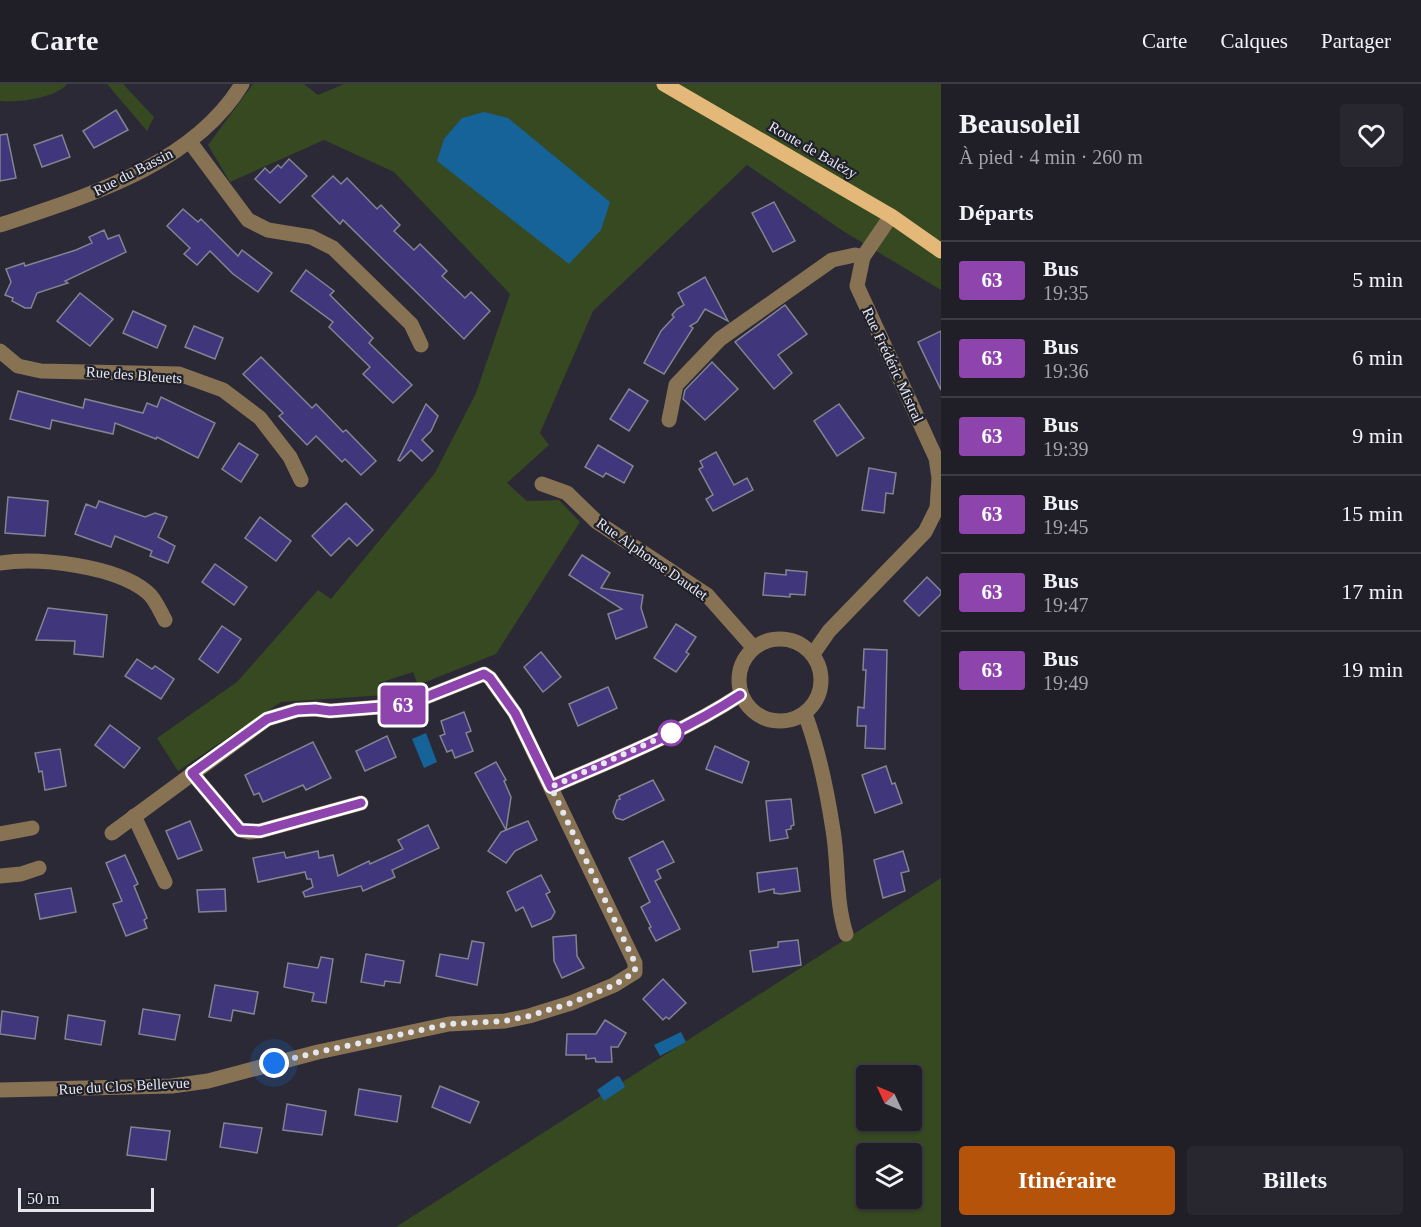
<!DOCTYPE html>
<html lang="fr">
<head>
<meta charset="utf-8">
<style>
	:root { --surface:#201f28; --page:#282730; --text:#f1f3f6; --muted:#a2a2a8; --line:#3d3d45; --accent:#b45309 }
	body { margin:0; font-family:"Times New Roman",serif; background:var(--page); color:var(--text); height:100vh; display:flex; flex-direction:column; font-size:22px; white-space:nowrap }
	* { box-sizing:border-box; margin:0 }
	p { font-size:20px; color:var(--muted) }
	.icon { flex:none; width:33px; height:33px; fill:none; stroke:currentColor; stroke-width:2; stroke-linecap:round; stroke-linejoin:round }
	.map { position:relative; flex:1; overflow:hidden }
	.side { display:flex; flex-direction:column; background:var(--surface); width:480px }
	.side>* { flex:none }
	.badge { padding:0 12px; border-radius:4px; font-size:21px; line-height:39px }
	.needle { width:39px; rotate:314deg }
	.fabs { position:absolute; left:856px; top:981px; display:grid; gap:12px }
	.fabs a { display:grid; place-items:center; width:66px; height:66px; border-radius:6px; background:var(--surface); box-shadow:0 2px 4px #0004,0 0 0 2px var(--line); font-size:30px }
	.scale { position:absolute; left:18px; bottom:15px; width:136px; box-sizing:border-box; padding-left:6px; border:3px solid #e6e6ee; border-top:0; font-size:16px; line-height:21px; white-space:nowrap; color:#e6e6ee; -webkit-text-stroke:4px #20202b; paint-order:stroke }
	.you { position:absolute; width:30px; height:30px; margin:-15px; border:4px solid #fff; border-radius:50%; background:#1a73e8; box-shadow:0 0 0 9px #1a73e833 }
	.map>.badge { position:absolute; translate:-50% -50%; box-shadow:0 0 0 3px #fff }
	h2 { padding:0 18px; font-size:22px; line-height:54px }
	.round { display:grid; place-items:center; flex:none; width:63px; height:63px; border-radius:6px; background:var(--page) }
	.head { display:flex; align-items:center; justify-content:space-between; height:102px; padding:0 18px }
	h1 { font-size:28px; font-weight:800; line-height:45px }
	.action { display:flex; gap:12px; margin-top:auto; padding:12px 18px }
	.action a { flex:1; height:69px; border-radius:6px; background:var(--accent); color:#fff; font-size:24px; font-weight:800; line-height:69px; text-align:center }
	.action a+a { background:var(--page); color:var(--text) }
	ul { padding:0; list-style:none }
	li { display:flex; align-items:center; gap:18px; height:78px; padding:0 18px; border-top:2px solid var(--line) }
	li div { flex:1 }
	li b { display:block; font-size:22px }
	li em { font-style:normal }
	li .badge { min-width:66px; font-weight:700; text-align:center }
	header { display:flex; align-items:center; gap:36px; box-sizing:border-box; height:84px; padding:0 30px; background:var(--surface); border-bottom:2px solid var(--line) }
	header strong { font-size:28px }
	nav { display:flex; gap:33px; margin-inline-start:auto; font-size:21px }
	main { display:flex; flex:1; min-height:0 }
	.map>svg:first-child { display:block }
</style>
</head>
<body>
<header>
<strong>Carte</strong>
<nav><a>Carte</a><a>Calques</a><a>Partager</a></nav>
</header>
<main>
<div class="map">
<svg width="941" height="1143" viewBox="0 0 941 1143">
	<rect width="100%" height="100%" fill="#2a2935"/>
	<g fill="#364920" fill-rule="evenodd">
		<path d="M0,0h67c-11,14 -50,19 -67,17z"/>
		<polygon points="107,0 123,0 154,33 147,47"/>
		<polygon points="253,0 304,0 318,11 344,0 941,0 941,206 843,147 747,81 593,227 540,349 549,361 507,399 527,417 559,416 580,438 496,570 418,601 413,588 379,599 386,611 281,618 178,687 157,654 237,598 318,506 331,515 435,389 476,309 510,210 394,88 324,56 230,98 208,61"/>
		<path d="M941,794v349h-545zM867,992h45v44h-45zM867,1070h45v44h-45z"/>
	</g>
	<g fill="#16639a">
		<polygon points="484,28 508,34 610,118 601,146 569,180 437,77 444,55 462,34"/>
		<polygon points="426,649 437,678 424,684 412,655"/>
		<polygon points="681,948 686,958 660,972 654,961"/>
		<polygon points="617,992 620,993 625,1003 604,1017 597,1006"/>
	</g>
	<g fill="#40367b" stroke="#838392" stroke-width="1.5">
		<polygon points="116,26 128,46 94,64 83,47"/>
		<polygon points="7,50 16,94 0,97 0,51"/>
		<polygon points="62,51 70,73 42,83 34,61"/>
		<polygon points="289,75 307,92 280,119 255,95 265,84 270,89 278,81 281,84"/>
		<polygon points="333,92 341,100 347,94 377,125 381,121 400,141 394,147 414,166 420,160 447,187 442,192 465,214 471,208 490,227 464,255 343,136 340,140 312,112"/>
		<polygon points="774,118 795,157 773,168 752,129"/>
		<polygon points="183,125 198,138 201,135 238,172 242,166 272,189 258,208 233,190 210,167 197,181 184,170 190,164 167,142"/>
		<polygon points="104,146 108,155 119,151 126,168 65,197 68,199 37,209 31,224 25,224 12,217 13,214 5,211 11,198 6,185 24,179 25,182 76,166 92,159 89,153"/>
		<polygon points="306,186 334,207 330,211 373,254 369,259 412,301 393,319 363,290 370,283 329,243 333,238 291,207"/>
		<polygon points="705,193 728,237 705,225 697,238 690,242 693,244 664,290 644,279 661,247 674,233 672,231 677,225 684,221 678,209"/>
		<polygon points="80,209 113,235 90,262 57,237"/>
		<polygon points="785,221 807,250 778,271 792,289 774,305 735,258"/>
		<polygon points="133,227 166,242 157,264 123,249"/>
		<polygon points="194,242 223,254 215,275 185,263"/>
		<polygon points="941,247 941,306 918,258"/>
		<polygon points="261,273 312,324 316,320 343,348 346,346 376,377 361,391 345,375 342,378 316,352 307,361 279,332 283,329 243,290"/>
		<polygon points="712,278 738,305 705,336 683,315 685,306"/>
		<polygon points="629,305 648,317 629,347 610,335"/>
		<polygon points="18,307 83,324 85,315 143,329 147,319 157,323 161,313 215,339 198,374 157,353 156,355 115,339 113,350 52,336 50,345 10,335"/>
		<polygon points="426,320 438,332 431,347 422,356 433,367 422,377 411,366 400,377 398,376"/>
		<polygon points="839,320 864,354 837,372 814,337"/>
		<polygon points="239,359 258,371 241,398 222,385"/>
		<polygon points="598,361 633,382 624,399 606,389 603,393 585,383"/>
		<polygon points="716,368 734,401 747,394 753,406 713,427 706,415 713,411 699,385 703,383 700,377"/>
		<polygon points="869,384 896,389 893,410 886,409 884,429 862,426"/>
		<polygon points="8,413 48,417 45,452 5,449"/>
		<polygon points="99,417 145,433 155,429 167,433 158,453 175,462 168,479 150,472 152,467 115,452 111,463 75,450 86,420 96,424"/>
		<polygon points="346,419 373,446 357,462 349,454 331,472 312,452"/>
		<polygon points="260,433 291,457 276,477 245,454"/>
		<polygon points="582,471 610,489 601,504 643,511 641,524 647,543 616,555 608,530 622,525 569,491"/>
		<polygon points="215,480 247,503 234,521 202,498"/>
		<polygon points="786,486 807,488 805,511 790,510 790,513 763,511 765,489 786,491"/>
		<polygon points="927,493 941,507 941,510 919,532 904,517"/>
		<polygon points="48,524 107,531 103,573 74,570 75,557 36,556"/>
		<polygon points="676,540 696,553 686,568 689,570 676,588 654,574"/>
		<polygon points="222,542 241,555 218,589 199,575"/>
		<polygon points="864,565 887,566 885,665 865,664 866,642 857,642 858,623 864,624 866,586 863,586"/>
		<polygon points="541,568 561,593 543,608 524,583"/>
		<polygon points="137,575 152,585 155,582 174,595 161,615 125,592"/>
		<polygon points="608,603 617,624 578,642 569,620"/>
		<polygon points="464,628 471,647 466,649 473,667 455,674 452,666 447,668 440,652 445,650 441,637"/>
		<polygon points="110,641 140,664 124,684 95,661"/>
		<polygon points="387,652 396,673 365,687 356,667"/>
		<polygon points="313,658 331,694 306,706 303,701 263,718 259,709 254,711 245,691"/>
		<polygon points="715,662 749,678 742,699 706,685"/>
		<polygon points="60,665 66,702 45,706 42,687 39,688 35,669"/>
		<polygon points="496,678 506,696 504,697 511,713 506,746 528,737 537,756 515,767 506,779 488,767 501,748 506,746 475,689"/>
		<polygon points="886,682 892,700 895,699 902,719 875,729 862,691"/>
		<polygon points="653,696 664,716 623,736 616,734 613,728 617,716 620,715 619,712"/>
		<polygon points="791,715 794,741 791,742 791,745 786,746 788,754 770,757 766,717"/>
		<polygon points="190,737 202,766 178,775 166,747"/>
		<polygon points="428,741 439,764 392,786 395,793 363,807 361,802 305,813 303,808 313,803 311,795 307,795 305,788 258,798 253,774 284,768 286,774 318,767 319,774 333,771 338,792 369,777 370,780 403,765 398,756"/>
		<polygon points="663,757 674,778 657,786 661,794 655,797 680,845 656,857 649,844 651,843 641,823 650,818 629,774"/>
		<polygon points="903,767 909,787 901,789 905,807 883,814 874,776"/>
		<polygon points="125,771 138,800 134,802 147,834 144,836 147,844 126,852 113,820 122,817 106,779"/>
		<polygon points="797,784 800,807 781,810 774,809 774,805 759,808 757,789"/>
		<polygon points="541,791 550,808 546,810 555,828 551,835 532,843 523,823 516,827 507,808"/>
		<polygon points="71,804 76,828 40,835 35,810"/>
		<polygon points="225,805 226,827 199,828 197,806"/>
		<polygon points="576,851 577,872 584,884 562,894 554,877 553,853"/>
		<polygon points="798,856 801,881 753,888 750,867 778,863 778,858"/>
		<polygon points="472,857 484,859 477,901 436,892 440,870 468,875"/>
		<polygon points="366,870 404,877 400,899 385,897 384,902 361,898"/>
		<polygon points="321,873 333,875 326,919 312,917 314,909 284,903 288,879 318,884"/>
		<polygon points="663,895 686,919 669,935 666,933 663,936 643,915"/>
		<polygon points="215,901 258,908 254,930 233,926 231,937 209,933"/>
		<polygon points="143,925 180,931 175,956 139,950"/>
		<polygon points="2,927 38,933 35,955 0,950"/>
		<polygon points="68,931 105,937 101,961 65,955"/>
		<polygon points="605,936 626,949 618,963 611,963 612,978 596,978 595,974 586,975 586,971 566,971 567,950 596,950"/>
		<polygon points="440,1002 479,1018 470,1039 432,1023"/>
		<polygon points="359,1005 401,1012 397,1038 355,1031"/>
		<polygon points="287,1020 326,1027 322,1051 283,1046"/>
		<polygon points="224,1039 262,1044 257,1069 220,1063"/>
		<polygon points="131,1043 170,1047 166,1076 127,1071"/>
	</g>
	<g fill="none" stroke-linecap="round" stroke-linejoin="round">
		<g stroke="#877254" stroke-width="15">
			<polyline points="190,58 248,136 268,146 311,153 333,164 411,240 421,261"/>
			<path d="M0,141c86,-29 192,-59 242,-141"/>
			<polyline points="0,267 18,282 41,287 179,290 223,306 260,334 290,373 301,396"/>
			<polyline points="669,336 676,301 720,255 832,176 855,171 863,173"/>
			<polyline points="542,400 567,409 597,438 707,511 753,563"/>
			<path d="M0,479c40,-6 116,3 147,29 8,6 13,19 18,28"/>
			<circle cx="780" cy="596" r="41"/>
			<polyline points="813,570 829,547 925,448 937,424 939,394 936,374 857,202 863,173 891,132"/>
			<path d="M805,630c14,37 22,77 28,116 6,35 2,70 13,104"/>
			<polyline points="192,689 240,746 249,748 260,747 361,719"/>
			<path d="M551,703c64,-28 131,-54 189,-92"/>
			<polyline points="134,732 165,798"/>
			<polyline points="0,750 32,744"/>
			<polyline points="0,792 21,790 39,784"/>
			<polyline points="0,1006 172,1002 208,997 318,968 449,940 505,937 529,932 571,919 614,901 635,888 635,879 515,629 490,594 484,590 406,621 330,627 315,625 297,626 267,635 112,749"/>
		</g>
		<polyline stroke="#e4b878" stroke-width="15" points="664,0 891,132 941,167"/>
	</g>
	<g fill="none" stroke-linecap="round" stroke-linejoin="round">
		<defs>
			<path id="line" d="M361,719l-101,28 -20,-1 -48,-57 75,-54 30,-9 18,-1 15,2 76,-6 78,-31 6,4 25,35 36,74c64,-28 131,-54 189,-92"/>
		</defs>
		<use href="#line" stroke="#fff" stroke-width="14"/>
		<use href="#line" stroke="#8e44ad" stroke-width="9"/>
		<polyline stroke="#e6e6ee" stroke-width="6" stroke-dasharray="0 10.8" points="274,979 318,968 449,940 505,937 529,932 571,919 614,901 635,888 635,879 551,703 671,649"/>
	</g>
	<circle fill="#fff" stroke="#8e44ad" stroke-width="3" cx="671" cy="649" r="12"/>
	<g text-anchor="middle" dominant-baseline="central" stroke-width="4.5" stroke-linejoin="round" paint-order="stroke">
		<g font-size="15" fill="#e6e6ee" stroke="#20202b">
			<text transform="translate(813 66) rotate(30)">Route de Balézy</text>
			<text transform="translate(133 88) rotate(-27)">Rue du Bassin</text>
			<text transform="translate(893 281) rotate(65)">Rue Frédéric Mistral</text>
			<text transform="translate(134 291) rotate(4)">Rue des Bleuets</text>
			<text transform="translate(652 475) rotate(35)">Rue Alphonse Daudet</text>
			<text transform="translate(124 1002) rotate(-3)">Rue du Clos Bellevue</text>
		</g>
	</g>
</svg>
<div class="fabs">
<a><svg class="needle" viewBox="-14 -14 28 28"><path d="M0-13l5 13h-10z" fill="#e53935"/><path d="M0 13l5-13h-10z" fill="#a2a2a8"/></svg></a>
<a><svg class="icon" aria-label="layers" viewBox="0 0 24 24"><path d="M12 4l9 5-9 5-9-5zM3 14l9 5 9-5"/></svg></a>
</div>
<div class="scale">50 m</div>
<div class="you" style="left:274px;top:979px"></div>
<b class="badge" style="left:403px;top:621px;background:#8e44ad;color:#fff">63</b>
</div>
<section class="side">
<div class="head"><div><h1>Beausoleil</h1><p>À pied · 4 min · 260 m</p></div><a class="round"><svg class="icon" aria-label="heart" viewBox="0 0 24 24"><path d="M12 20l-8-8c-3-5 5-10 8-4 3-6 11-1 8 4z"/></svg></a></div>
<h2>Départs</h2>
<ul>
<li><span class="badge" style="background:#8e44ad;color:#fff">63</span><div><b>Bus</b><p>19:35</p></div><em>5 min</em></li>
<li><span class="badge" style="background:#8e44ad;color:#fff">63</span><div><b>Bus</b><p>19:36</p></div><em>6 min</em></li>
<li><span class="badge" style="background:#8e44ad;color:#fff">63</span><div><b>Bus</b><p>19:39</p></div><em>9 min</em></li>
<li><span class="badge" style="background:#8e44ad;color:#fff">63</span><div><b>Bus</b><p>19:45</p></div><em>15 min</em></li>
<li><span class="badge" style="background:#8e44ad;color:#fff">63</span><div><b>Bus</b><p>19:47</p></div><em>17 min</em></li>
<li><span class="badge" style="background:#8e44ad;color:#fff">63</span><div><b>Bus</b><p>19:49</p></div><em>19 min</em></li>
</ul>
<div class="action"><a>Itinéraire</a><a>Billets</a></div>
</section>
</main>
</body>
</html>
